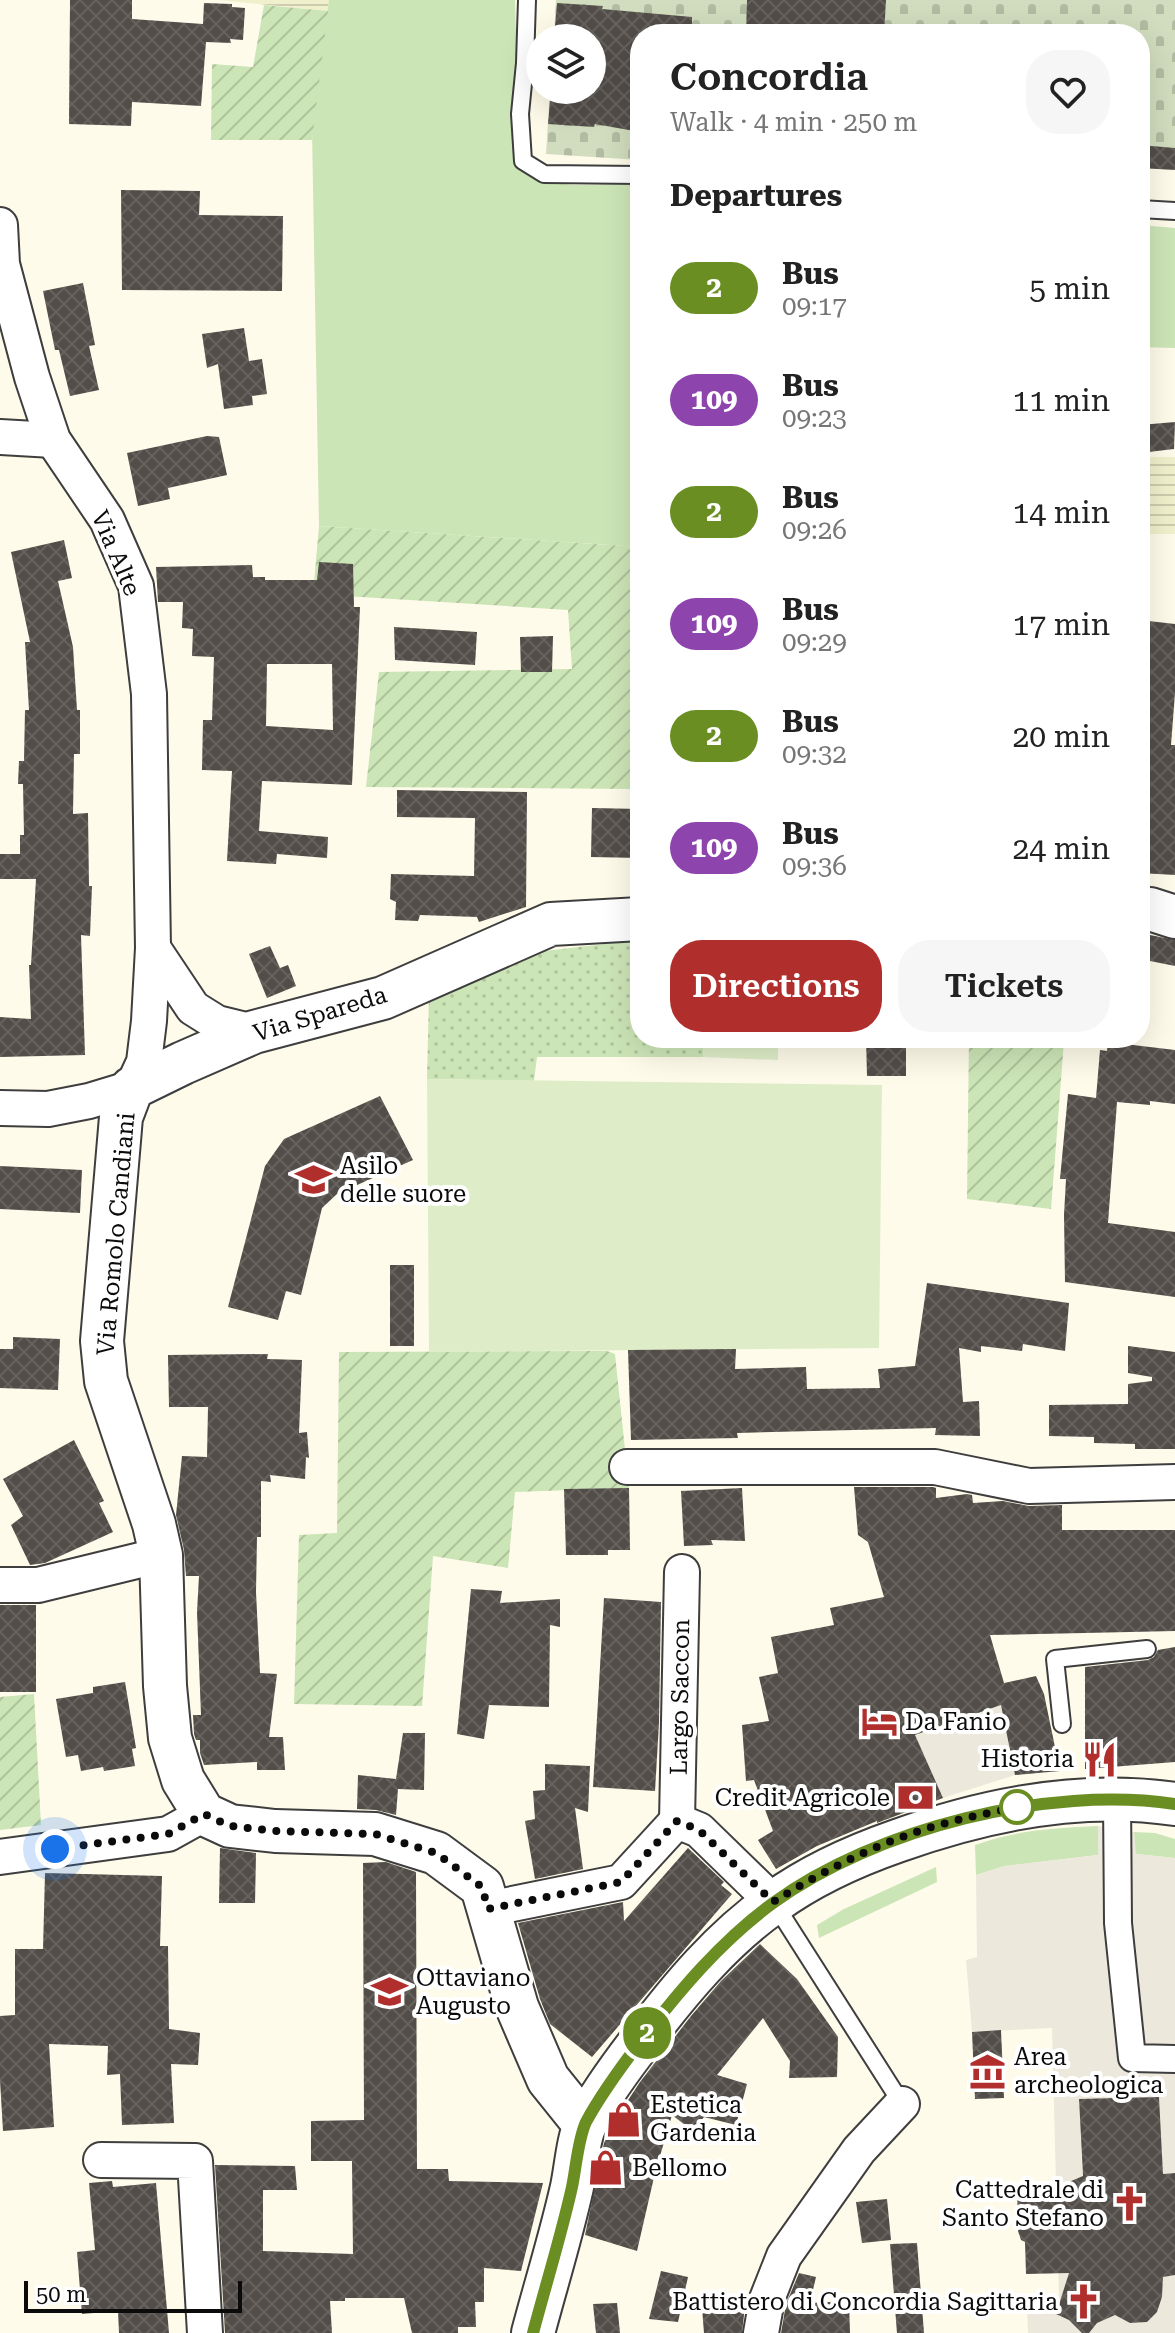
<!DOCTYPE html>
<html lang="en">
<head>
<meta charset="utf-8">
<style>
	:root { --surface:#fff; --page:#f6f6f6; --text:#222; --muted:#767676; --accent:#b02f2d }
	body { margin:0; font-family:"Roboto Serif",serif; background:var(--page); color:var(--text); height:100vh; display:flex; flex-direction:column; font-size:30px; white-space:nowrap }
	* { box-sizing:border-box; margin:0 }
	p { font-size:26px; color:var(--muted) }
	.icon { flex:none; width:44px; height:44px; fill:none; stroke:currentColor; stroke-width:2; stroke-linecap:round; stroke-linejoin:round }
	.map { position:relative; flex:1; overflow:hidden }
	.side { position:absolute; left:630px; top:24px; width:520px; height:1024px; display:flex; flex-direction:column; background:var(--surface); border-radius:32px; box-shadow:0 8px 32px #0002 }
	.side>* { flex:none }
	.badge { padding:0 16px; border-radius:26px; font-size:28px; line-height:52px }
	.controls { position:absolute; left:526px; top:24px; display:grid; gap:16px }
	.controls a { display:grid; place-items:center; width:80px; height:80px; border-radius:50%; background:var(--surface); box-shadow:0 8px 32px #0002; font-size:40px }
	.scale { position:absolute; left:24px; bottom:20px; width:218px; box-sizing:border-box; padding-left:8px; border:4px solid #0b0b0b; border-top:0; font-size:22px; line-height:28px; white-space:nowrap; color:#0b0b0b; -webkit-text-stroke:6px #fff; paint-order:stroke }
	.you { position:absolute; width:40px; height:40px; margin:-20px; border:6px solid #fff; border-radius:50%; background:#1a73e8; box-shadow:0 0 0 12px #1a73e833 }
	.map>.badge { position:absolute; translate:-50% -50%; box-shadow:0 0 0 4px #fff }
	h2 { padding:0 40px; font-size:30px; line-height:72px }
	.round { display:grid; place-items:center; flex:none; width:84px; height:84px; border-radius:32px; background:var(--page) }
	.overview { display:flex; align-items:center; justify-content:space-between; height:136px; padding:0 40px }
	h1 { font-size:38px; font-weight:600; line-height:60px }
	.cta { display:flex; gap:16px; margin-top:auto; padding:16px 40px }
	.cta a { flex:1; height:92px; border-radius:32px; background:var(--accent); color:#fff; font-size:32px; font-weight:600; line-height:92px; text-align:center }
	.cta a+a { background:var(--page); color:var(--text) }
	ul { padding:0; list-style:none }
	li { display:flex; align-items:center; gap:24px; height:112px; padding:0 40px }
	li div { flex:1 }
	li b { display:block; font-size:30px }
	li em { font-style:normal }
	li .badge { min-width:88px; font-weight:700; text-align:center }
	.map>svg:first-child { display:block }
</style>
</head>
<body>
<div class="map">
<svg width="1175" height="2333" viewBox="0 0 1175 2333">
	<defs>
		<pattern id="farmland-rules" width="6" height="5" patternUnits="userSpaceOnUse" patternTransform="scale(2)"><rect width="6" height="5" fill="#f1f0cc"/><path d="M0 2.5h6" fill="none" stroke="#cdccae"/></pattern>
		<pattern id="cemetery-stones" width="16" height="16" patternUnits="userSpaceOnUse" patternTransform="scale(2)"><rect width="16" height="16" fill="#d1ddbe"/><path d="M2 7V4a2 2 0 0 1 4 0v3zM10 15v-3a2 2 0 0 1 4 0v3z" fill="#b2bca2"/></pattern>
		<pattern id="park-dots" width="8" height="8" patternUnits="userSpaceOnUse" patternTransform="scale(2)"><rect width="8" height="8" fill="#cce5b6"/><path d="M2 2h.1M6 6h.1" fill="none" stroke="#aec39b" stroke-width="1.8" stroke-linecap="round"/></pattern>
		<pattern id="garden-furrows" width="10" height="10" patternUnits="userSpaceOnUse" patternTransform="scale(2)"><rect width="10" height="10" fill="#cce5b6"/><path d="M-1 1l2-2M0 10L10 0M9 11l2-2" fill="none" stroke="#aec39b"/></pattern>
		<pattern id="building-cross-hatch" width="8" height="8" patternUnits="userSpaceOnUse" patternTransform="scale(2)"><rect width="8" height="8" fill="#524d48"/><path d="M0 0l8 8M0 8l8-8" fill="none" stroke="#66625e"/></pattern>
	</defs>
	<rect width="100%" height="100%" fill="#fefbea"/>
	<g fill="url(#farmland-rules)">
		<polygon points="218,0 329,0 328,11"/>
		<rect x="1140" y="457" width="35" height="77"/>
	</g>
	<g fill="#cce5b6">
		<polygon points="329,0 515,0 520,165 538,181 574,185 640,184 640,547 319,526 312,131"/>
		<polygon points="1140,225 1175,228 1175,348 1140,347"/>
		<path d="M1098,1826v29l-93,11 -29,9 -1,-30c41,-15 80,-17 123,-19z"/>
		<polygon points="1134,1832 1155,1833 1175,1839 1175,1858 1135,1854"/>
		<polygon points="936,1867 937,1882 819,1938 817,1925 844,1909"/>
	</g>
	<polygon fill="url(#cemetery-stones)" points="556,0 1175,0 1175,168 1140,166 1140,34 640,34 640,160 546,154 550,90 592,90 592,38 554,38"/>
	<polygon fill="url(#park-dots)" points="640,940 640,1038 704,1038 703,1057 537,1057 534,1081 427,1079 429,994 544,951"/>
	<g fill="url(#garden-furrows)">
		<polygon points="264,5 328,11 312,140 211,140 212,64 253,67"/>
		<polygon points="319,526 640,547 640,789 366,787 379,672 572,669 568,610 313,594"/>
		<polygon points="969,1038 1054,1038 1064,1041 1051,1209 967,1199"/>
		<polygon points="607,1351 615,1354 629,1488 515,1492 508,1568 433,1556 422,1706 294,1704 299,1535 337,1533 339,1352"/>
		<polygon points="34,1694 41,1825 0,1830 0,1697"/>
	</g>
	<g fill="#deedc8">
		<polygon points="704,1038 778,1038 778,1060 703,1057"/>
		<polygon points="427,1079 882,1085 879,1348 429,1352"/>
	</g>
	<g fill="#ece8db">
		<polygon points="1002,1705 1015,1775 943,1798 914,1736"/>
		<polygon points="1098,1826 1134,1832 1136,1854 1175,1858 1175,2173 1163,2174 1159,2097 1079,2100 1083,2189 1110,2300 1117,2316 1130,2323 1147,2322 1157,2312 1162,2298 1163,2277 1175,2275 1175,2333 1028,2333 1027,2306 1059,2300 1052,2028 972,2032 966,1960 977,1957 976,1875 1005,1866 1098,1855"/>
	</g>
	<g fill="url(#building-cross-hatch)" fill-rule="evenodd">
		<polygon points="70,0 132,0 132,19 203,24 204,3 232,4 232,7 245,8 243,40 230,39 231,43 206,42 201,106 132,102 131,126 69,124"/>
		<polygon points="747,0 886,0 884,34 746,34"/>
		<polygon points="557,3 603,6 602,9 692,17 692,34 640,34 640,132 595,124 594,127 548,124 551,90 592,90 592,38 554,38"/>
		<polygon points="1140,145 1175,148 1175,170 1140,168"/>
		<polygon points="121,190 200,191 199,215 283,216 282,291 122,290"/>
		<polygon points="83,283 95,345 89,346 99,390 70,396 59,350 55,350 43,291"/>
		<polygon points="244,328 249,361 262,359 267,394 252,396 253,405 224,409 218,364 207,368 202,334"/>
		<polygon points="1175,422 1174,449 1140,453 1140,425"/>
		<polygon points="207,436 219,437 227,475 168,488 170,499 138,506 127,453"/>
		<polygon points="64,540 72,578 58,581 73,647 77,710 80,710 80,754 74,754 73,814 88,813 89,886 92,886 90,936 81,935 85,1055 0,1057 0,1017 31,1019 29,965 31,965 36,879 0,879 0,854 20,854 20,835 24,835 23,784 18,784 19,761 24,761 25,710 29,710 25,642 30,642 11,552"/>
		<path d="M319,562l34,2 1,43h6l-8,178 -90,-4 -3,50 69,6 -1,21 -50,-4 -1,10 -49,-3 5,-90 -30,-1 1,-50h9l2,-63 -22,-1 1,-27 -11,-1 1,-26h-25l-2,-35 96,-2 1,12h12v3h52zM267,664h65l1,66 -67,-4z"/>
		<polygon points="1140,620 1175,624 1175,693 1171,745 1175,745 1175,875 1140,873 1140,836 1150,837 1149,792 1140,792"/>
		<polygon points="394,627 477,632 475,665 395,660"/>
		<polygon points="553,636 552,672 521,672 520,637"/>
		<polygon points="397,790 527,792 526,907 479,922 477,917 420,915 418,921 395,920 396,902 390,899 391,874 474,876 475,818 397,817"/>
		<polygon points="592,808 640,809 640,858 591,857"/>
		<polygon points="1140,933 1175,940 1175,966 1140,959"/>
		<polygon points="270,946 280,968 288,965 296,986 267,998 249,954"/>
		<polygon points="866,1038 906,1038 906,1076 867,1076"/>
		<polygon points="1108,1042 1175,1050 1175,1104 1150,1101 1150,1105 1117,1102 1108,1223 1175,1232 1175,1297 1065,1282 1064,1215 1066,1179 1060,1179 1068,1094 1096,1098 1100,1050 1107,1051"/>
		<polygon points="380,1096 413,1160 337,1194 322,1208 301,1295 286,1291 278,1320 228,1307 265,1166 284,1139"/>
		<polygon points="0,1166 82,1170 80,1213 0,1209"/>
		<rect x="390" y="1265" width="24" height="81"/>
		<polygon points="927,1283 1069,1303 1065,1351 1023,1344 1022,1351 981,1346 981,1352 959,1348 963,1402 979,1401 980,1436 935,1435 936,1428 737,1433 738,1438 631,1440 628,1350 736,1349 735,1369 806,1367 807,1389 880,1388 878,1369 915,1366"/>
		<polygon points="13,1337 60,1339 58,1390 0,1388 0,1349 13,1349"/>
		<polygon points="1128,1346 1175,1352 1175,1449 1135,1449 1135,1444 1094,1443 1094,1437 1049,1436 1049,1405 1128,1404 1128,1384 1152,1381 1152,1377 1128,1373"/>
		<polygon points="268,1354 267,1359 302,1360 299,1433 307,1432 309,1458 306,1457 305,1479 270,1475 271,1482 261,1481 261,1537 257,1537 256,1592 260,1673 277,1674 269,1737 283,1737 285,1770 257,1770 257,1762 204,1765 200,1753 200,1740 196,1740 194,1734 193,1715 201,1715 197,1612 199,1576 186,1576 184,1550 176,1515 182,1456 207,1457 208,1407 169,1407 168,1355"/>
		<polygon points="74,1440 104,1501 99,1503 113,1532 45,1563 30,1565 11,1525 23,1516 3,1479"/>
		<polygon points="854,1487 933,1487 936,1488 936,1498 967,1494 972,1495 973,1503 1003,1501 1029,1506 1062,1505 1062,1530 1175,1530 1175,1631 990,1635 1004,1683 1036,1676 1044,1694 1060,1771 1015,1775 1001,1705 915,1735 943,1798 877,1823 877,1821 817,1846 776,1869 758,1840 773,1831 754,1780 746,1781 742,1725 769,1721 759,1677 778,1673 771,1637 834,1625 830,1608 884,1597 868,1542 858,1535"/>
		<polygon points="629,1488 630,1550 608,1550 608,1555 566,1555 564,1489"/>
		<polygon points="742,1488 745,1541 711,1540 713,1545 684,1546 681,1491"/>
		<polygon points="471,1589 502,1591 500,1603 560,1599 560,1627 550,1625 549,1707 489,1705 484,1739 457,1734"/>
		<polygon points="604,1598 661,1602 659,1723 655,1791 593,1787"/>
		<rect x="0" y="1605" width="36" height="87"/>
		<polygon points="1175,1647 1175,1762 1085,1769 1085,1667 1148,1660 1154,1657 1158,1650"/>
		<polygon points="125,1682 136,1748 132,1749 135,1766 104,1771 103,1767 81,1771 78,1755 66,1757 56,1699 93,1693 93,1687"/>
		<polygon points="403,1733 425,1733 424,1790 398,1789 396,1815 376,1810 357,1809 358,1775 396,1779"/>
		<polygon points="545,1764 590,1766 588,1812 575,1808 583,1869 535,1879 525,1821 535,1819 533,1791 545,1790"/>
		<polygon points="220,1848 256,1853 255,1903 219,1903"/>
		<polygon points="688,1848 724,1882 721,1885 732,1894 592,2057 550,2024 540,1999 518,1923 623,1902 624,1921"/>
		<polygon points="386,1862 416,1872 417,2169 448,2169 449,2181 543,2183 521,2271 484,2268 484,2302 475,2302 476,2327 458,2327 458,2333 412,2333 404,2298 345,2298 345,2301 330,2301 332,2333 225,2333 215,2165 295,2166 297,2190 263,2190 263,2251 353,2254 352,2161 311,2161 311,2121 364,2120 363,1863"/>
		<polygon points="45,1873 162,1876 160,1946 168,1946 169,2029 200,2033 198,2065 171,2064 174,2123 122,2125 120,2074 107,2075 108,2046 49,2044 54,2127 3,2131 0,2080 0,2016 15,2015 15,1949 43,1949"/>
		<polygon points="760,1944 797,1979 838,2037 837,2077 789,2078 790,2061 763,2018 717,2075 747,2084 736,2125 704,2117 693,2131 672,2115 655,2173 637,2251 585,2235 604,2143 613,2123 640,2082 691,2016 721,1981"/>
		<polygon points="1001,2030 1004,2098 975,2099 972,2032"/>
		<polygon points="1159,2097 1163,2174 1175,2173 1175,2275 1163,2277 1162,2297 1157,2312 1147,2322 1130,2323 1115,2315 1097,2323 1089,2333 1082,2333 1069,2320 1056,2314 1069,2273 1026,2274 1025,2242 1021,2240 1018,2231 1017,2184 1050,2190 1083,2176 1079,2099"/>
		<polygon points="112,2181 113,2187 156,2183 169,2333 119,2333 118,2311 82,2314 77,2252 95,2250 89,2183"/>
		<polygon points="887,2199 891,2240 862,2243 856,2202"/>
		<polygon points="917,2243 924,2333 897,2333 890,2244"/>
		<polygon points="661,2271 688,2277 678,2322 649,2319"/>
		<polygon points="799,2273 816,2277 810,2303 849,2301 850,2333 781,2333 786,2304"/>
		<polygon points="617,2303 620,2333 596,2333 593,2304"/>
		<polygon points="745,2306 742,2333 704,2333 702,2308"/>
	</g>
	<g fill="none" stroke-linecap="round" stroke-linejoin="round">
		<defs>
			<g id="service">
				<polyline points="527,0 525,63 520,114 523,161 544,174 640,175"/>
				<polyline points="1140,209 1175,211"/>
				<polyline points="1062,1724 1055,1659 1147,1649"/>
				<polyline points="774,1903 902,2104"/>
			</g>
			<polyline id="pedestrian" points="1117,1799 1118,1923 1132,2058 1175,2059"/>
			<g id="minor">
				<polyline points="0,225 2,264 32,377 53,440 107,520 136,586 149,694 153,948 149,1021 144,1062 132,1088 89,1101 48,1109 0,1108"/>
				<polyline points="0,437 53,440"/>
				<polyline points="153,948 193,1008 217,1023 254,1032"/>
				<polyline points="627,1467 935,1467 1029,1486 1175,1482"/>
				<polyline points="0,1585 38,1585 161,1555"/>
				<polyline points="677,1821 682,1572"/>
				<polyline points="0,1857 168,1834 204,1814"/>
				<polyline points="488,1909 621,1882 677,1821 699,1830 773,1902"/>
				<polyline points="101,2160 195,2161 205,2333"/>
				<polyline points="761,2333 767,2299 784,2256 859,2150 902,2104"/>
			</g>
			<g id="tertiary">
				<polyline points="1140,909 1150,909 1175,917"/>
				<polyline points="585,2125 548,2079 517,2007 482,1887 436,1853 375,1834 275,1831 230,1826 204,1814 183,1780 170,1738 165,1686 161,1555 154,1524 106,1381 102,1341 121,1117 132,1088 183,1063 254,1032 383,998 551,924 640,919"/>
				<path d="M533,2333c13,-49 28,-97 39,-146 4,-19 6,-48 14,-65 16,-30 37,-58 58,-85 37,-49 78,-98 129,-134 37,-27 81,-47 124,-62 89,-32 183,-51 278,-37"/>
			</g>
		</defs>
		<use href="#service" stroke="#3e3e3e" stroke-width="20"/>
		<use href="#pedestrian" stroke="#3e3e3e" stroke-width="30"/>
		<use href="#minor" stroke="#3e3e3e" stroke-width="38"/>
		<use href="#tertiary" stroke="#3e3e3e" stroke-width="46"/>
		<use href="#service" stroke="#fff" stroke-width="16"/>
		<use href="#pedestrian" stroke="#fff" stroke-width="26"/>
		<use href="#minor" stroke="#fff" stroke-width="34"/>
		<use href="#tertiary" stroke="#fff" stroke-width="42"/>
	</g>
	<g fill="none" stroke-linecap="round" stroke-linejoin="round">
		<defs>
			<path id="line" d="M533,2333c13,-49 28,-97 39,-146 4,-19 6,-48 14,-65 15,-28 35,-55 54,-80 39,-51 81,-101 133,-139 103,-75 276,-118 402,-99"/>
		</defs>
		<use href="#line" stroke="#fff" stroke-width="18"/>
		<use href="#line" stroke="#6b8e23" stroke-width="12"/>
		<path stroke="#0b0b0b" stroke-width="8" stroke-dasharray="0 14.4" d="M55,1849l113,-15 36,-20 26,12 45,5 100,3 61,19 46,34 6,22 133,-27 56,-61 22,9 74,72c55,-34 114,-64 177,-80 22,-6 45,-10 67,-15"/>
	</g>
	<defs>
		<symbol id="school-bare" viewBox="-9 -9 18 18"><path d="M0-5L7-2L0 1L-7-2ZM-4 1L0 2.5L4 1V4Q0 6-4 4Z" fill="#b02f2d" stroke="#fff" stroke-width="2.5" paint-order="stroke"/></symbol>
		<symbol id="hotel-bare" viewBox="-9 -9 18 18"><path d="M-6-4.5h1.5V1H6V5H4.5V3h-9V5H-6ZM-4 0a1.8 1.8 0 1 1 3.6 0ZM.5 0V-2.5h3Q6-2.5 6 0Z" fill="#b02f2d" stroke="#fff" stroke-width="2.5" paint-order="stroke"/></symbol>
		<symbol id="restaurant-bare" viewBox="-9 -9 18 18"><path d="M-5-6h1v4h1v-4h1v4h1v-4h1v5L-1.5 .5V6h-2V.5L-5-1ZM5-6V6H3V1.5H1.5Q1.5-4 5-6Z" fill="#b02f2d" stroke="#fff" stroke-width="2.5" paint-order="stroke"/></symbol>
		<symbol id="bank-bare" viewBox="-9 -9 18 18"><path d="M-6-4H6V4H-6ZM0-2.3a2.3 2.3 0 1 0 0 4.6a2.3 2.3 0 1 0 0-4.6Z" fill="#b02f2d" stroke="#fff" stroke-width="2.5" paint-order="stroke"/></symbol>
		<symbol id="museum-bare" viewBox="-9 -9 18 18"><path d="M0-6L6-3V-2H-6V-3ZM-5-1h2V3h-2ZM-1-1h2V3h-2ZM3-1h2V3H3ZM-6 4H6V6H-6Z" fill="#b02f2d" stroke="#fff" stroke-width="2.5" paint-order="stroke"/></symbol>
		<symbol id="shop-bare" viewBox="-9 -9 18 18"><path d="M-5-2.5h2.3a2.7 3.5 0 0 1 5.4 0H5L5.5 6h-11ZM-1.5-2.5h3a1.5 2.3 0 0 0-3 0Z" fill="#b02f2d" stroke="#fff" stroke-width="2.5" paint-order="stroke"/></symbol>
		<symbol id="church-bare" viewBox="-9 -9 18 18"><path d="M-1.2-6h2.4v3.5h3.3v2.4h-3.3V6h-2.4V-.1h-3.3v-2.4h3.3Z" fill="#b02f2d" stroke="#fff" stroke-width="2.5" paint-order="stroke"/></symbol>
	</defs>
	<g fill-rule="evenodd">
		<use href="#school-bare" x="288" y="1154" width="51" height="51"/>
		<use href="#hotel-bare" x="854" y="1696" width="51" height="51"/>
		<use href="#restaurant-bare" x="1074" y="1734" width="51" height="51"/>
		<use href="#bank-bare" x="890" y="1772" width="51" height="51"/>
		<use href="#school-bare" x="364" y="1966" width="51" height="51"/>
		<use href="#museum-bare" x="962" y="2046" width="51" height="51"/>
		<use href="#shop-bare" x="598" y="2094" width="51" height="51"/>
		<use href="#shop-bare" x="580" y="2142" width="51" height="51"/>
		<use href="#church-bare" x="1104" y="2178" width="51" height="51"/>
		<use href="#church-bare" x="1058" y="2276" width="51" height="51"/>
	</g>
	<circle fill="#fff" stroke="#6b8e23" stroke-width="4" cx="1017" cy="1807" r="16"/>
	<g text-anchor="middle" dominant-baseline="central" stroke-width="8" stroke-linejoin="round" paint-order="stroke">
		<g font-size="24" fill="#0b0b0b" stroke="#fff">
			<text transform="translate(116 553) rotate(67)">Via Alte</text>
			<text transform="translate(320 1014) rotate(-17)">Via Spareda</text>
			<text transform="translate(116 1234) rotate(-85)">Via Romolo Candiani</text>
			<text transform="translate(680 1697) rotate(-89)">Largo Saccon</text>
		</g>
		<g font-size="24" fill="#0b0b0b" stroke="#fff" text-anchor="start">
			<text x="340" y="1166">Asilo<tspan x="340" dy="28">delle suore</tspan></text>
			<text x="905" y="1722">Da Fanio</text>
			<text x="1074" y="1759" text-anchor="end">Historia</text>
			<text x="890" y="1798" text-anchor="end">Credit Agricole</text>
			<text x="416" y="1978">Ottaviano<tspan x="416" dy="28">Augusto</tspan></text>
			<text x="1014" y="2057">Area<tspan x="1014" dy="28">archeologica</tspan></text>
			<text x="650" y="2105">Estetica<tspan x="650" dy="28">Gardenia</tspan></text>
			<text x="632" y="2168">Bellomo</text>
			<text x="1104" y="2190" text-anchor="end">Cattedrale di<tspan x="1104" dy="28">Santo Stefano</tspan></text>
			<text x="1058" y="2302" text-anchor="end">Battistero di Concordia Sagittaria</text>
		</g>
	</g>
</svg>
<div class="controls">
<a><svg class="icon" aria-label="layers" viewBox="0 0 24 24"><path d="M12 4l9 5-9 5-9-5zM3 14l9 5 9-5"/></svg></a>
</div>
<div class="scale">50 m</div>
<div class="you" style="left:55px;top:1849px"></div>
<b class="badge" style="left:647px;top:2033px;background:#6b8e23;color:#fff">2</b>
<section class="side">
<div class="overview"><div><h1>Concordia</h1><p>Walk · 4 min · 250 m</p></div><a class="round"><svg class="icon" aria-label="heart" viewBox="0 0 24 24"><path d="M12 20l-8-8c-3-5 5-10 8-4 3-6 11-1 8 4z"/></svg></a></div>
<h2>Departures</h2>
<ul>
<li><span class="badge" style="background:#6b8e23;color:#fff">2</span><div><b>Bus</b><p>09:17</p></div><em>5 min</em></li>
<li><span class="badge" style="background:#8e44ad;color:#fff">109</span><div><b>Bus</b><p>09:23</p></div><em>11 min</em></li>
<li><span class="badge" style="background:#6b8e23;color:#fff">2</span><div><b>Bus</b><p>09:26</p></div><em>14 min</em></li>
<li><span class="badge" style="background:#8e44ad;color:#fff">109</span><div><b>Bus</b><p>09:29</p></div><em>17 min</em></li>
<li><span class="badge" style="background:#6b8e23;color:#fff">2</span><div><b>Bus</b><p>09:32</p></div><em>20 min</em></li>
<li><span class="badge" style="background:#8e44ad;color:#fff">109</span><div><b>Bus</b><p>09:36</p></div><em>24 min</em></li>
</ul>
<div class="cta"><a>Directions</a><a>Tickets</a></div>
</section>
</div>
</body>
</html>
